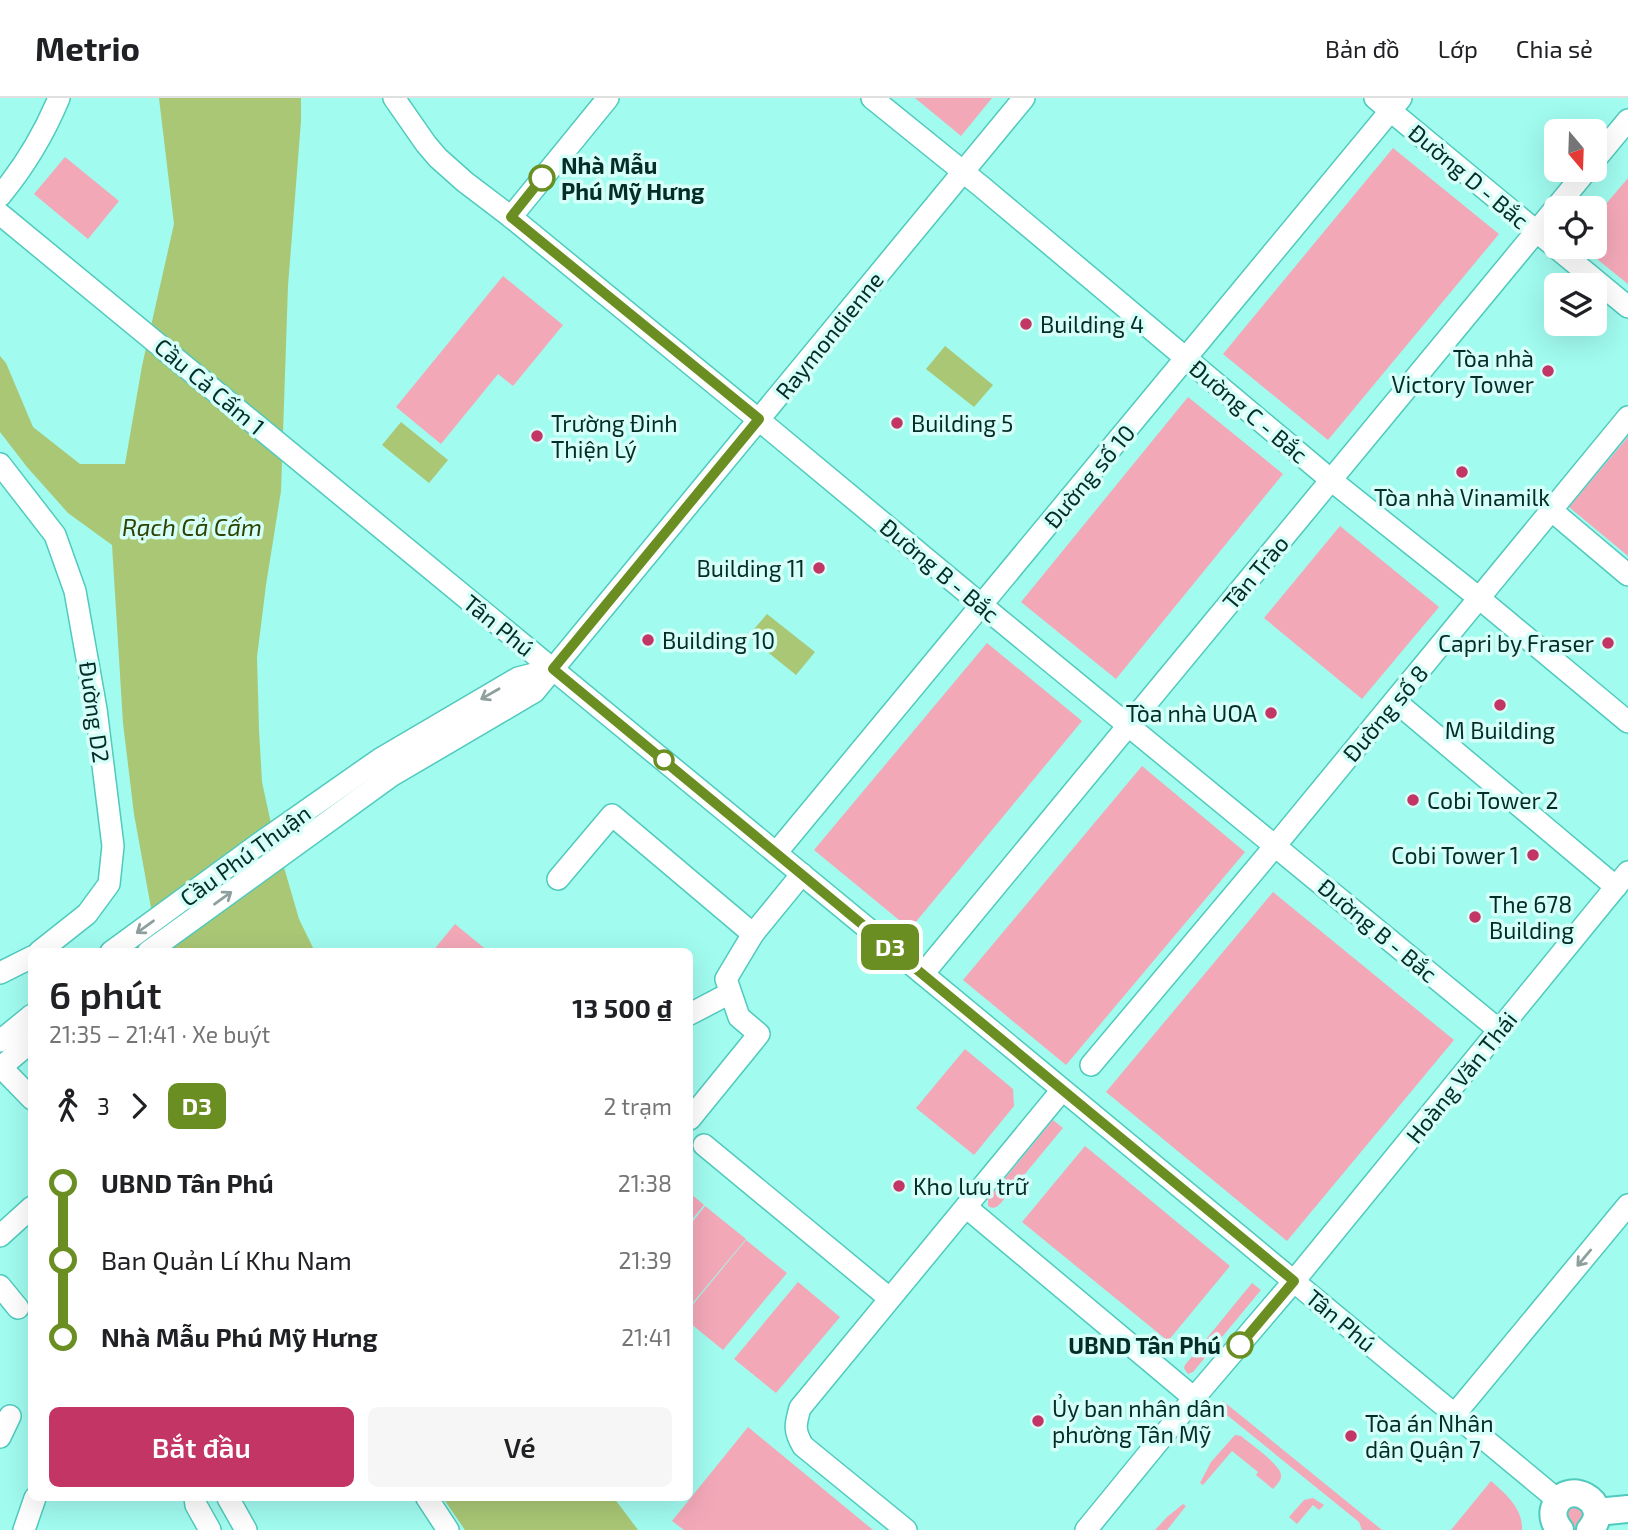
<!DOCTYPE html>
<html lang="vi">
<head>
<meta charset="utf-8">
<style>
	:root { --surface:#fff; --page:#f6f6f6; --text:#202124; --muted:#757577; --line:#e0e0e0; --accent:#c23564 }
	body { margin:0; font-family:"Exo 2",sans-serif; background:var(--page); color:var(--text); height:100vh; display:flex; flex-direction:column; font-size:26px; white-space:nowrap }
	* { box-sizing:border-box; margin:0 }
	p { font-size:23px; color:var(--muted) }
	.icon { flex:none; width:38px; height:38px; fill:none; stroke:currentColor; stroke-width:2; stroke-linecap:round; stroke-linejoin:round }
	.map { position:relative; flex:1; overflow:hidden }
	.drawer { position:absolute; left:28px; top:850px; width:665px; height:553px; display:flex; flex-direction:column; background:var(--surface); border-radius:10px; box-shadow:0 7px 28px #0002 }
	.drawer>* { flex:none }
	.badge { padding:0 14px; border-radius:10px; font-size:24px; line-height:46px }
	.needle { width:46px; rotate:161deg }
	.buttons { position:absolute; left:1544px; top:21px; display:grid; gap:14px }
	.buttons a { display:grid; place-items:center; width:63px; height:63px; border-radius:10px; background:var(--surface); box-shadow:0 7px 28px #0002; font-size:35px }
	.map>.badge { position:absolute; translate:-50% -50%; box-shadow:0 0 0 4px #fff }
	.legs { display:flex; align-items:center; gap:10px; height:77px; padding:0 21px; font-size:23px }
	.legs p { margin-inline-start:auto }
	.head { display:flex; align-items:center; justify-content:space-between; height:119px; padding:0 21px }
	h1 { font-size:38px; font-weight:600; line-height:52px }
	.cta { display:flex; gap:14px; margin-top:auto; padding:14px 21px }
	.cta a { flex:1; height:80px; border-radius:10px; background:var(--accent); color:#fff; font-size:28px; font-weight:600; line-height:80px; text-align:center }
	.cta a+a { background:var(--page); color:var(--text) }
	ul { padding:0 21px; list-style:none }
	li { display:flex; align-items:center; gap:24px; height:77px; font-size:26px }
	li i { display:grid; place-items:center; width:10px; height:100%; margin:0 9px; background:currentColor }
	li i::after { content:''; width:18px; height:18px; margin:-9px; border:5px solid; border-radius:50%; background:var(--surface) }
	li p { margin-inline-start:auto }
	li:first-child i { background:linear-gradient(#0000 50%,currentColor 0) }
	li:last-child i { background:linear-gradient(currentColor 50%,#0000 0) }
	header { display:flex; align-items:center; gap:42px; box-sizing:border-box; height:98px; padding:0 35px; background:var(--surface); border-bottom:2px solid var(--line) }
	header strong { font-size:33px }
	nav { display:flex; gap:38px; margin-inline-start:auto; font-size:24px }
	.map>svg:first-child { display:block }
</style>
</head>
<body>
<header>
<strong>Metrio</strong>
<nav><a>Bản đồ</a><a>Lớp</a><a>Chia sẻ</a></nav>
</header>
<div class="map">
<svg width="1628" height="1432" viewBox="0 0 1628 1432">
	<rect width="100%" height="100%" fill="#a1fbef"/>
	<g fill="#f3a8b8">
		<polygon points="915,0 992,0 961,38"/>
		<polygon points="1393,50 1499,136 1328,342 1223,256"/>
		<polygon points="65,59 119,103 88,141 34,96"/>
		<polygon points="1628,80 1628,186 1582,149 1594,149 1594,120"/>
		<polygon points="503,178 563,227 513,288 498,276 441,346 396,309"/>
		<polygon points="1188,299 1283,376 1116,581 1021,504"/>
		<polygon points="1628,339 1628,458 1569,409"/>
		<polygon points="1340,428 1439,509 1362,601 1264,520"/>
		<polygon points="987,545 1082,623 910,831 814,752"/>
		<polygon points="1142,668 1245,754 1066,967 963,882"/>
		<polygon points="1273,794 1454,942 1287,1143 1106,994"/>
		<polygon points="455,826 489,854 432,854"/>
		<polygon points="965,951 1013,991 1014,1008 974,1057 916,1010"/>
		<path d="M1053,1022l10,8 -63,76c-4,4 -7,5 -12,2v-7z"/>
		<polygon points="1085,1048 1230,1168 1168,1243 1022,1124"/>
		<polygon points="690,1095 704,1107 690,1124"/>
		<polygon points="705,1108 746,1141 690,1208 690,1127"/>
		<polygon points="746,1142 787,1175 723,1252 690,1225 690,1210"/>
		<polygon points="798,1184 840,1219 776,1295 734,1261"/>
		<polygon points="1252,1185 1261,1192 1193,1274 1188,1276 1184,1270 1185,1267"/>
		<polygon points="1223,1303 1382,1432 1362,1432 1359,1424 1217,1309"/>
		<polygon points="748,1329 873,1432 684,1432 672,1423"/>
		<path d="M1235,1337l6,1c8,7 40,29 40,39 1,5 -5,10 -8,14l-17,-14 2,-3 -26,-21 -29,34 -3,-2 11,-21z"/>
		<path d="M1491,1383c15,13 32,28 31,49h-71z"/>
		<polygon points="1313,1400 1324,1407 1319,1412 1313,1407 1297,1426 1289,1419 1304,1402"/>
		<polygon points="1183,1406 1186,1408 1167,1432 1155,1432 1167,1419"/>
		<polygon points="1565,1406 1588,1410 1579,1429 1570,1428 1563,1410"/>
	</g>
	<g fill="#a9c775">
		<polygon points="159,0 301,0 301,23 288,188 281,393 266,487 257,559 259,632 262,684 270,721 299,821 315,854 159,854 134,716 123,625 112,447 68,415 27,369 0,334 0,258 6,265 33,329 80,366 125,366 142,268 174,126"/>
		<polygon points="945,248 993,287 974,309 926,271"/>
		<polygon points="401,324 448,362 429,385 382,347"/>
		<polygon points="767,516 815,554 796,577 748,538"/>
		<polygon points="443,1400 614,1400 638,1432 465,1432"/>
	</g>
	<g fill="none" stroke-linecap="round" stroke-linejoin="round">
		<defs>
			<g id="minor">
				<polyline points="394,0 426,46 438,60 465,84 511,119 759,322 1001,523 1499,932"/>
				<polyline points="872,0 982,89 1331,382 1479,500 1628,624"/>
				<polyline points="1375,0 1628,209"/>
				<polyline points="1594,63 1628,22"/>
				<path d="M0,98c25,-30 44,-62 59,-98"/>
				<polyline points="0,116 923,876 1559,1403"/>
				<polyline points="511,119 608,0"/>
				<polyline points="0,366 55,437 75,493 96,611 113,748 109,786 87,816 39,854"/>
				<polyline points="1551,412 1628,477"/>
				<polyline points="1395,603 1616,789"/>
				<polyline points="776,755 1401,0"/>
				<polyline points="558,781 612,717 753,836"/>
				<polyline points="111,854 263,743 380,661 518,580 553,571"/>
				<polyline points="148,854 391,678 534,594 1024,0"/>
				<polyline points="0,875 32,859"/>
				<polyline points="923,876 1587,72"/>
				<polyline points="690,916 730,895"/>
				<polyline points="0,943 32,917"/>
				<polyline points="1091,967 1275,748 1628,319"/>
				<polyline points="1,969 32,1001"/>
				<polyline points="0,970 32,943"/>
				<polyline points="690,1021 759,936 739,919 726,881 753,836 802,776"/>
				<polyline points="704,1047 889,1200"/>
				<polyline points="966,1109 1194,1300"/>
				<polyline points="0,1138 32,1109"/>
				<polyline points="0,1188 18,1210"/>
				<polyline points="1455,1316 1628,1107"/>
				<polyline points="0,1339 10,1318"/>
				<polyline points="195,1400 196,1407 210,1432"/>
				<polyline points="228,1400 246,1432"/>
				<polyline points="427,1400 448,1432"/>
				<polyline points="24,1432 35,1400"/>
				<path d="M906,1432l-103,-84c-9,-15 -8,-21 -3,-38l262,-318"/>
				<polyline points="1086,1432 1194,1300 1294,1183 1628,774"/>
			</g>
			<g id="major">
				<polyline points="1597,1414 1628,1411"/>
				<path d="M1560,1432c-5,-6 -8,-13 -6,-21 10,-33 61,-8 36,21"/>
			</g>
		</defs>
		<use href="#minor" stroke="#50cabd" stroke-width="24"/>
		<use href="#major" stroke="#50cabd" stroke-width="30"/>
		<use href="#minor" stroke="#fff" stroke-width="21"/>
		<use href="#major" stroke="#fff" stroke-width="26"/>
	</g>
	<defs><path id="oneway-shaft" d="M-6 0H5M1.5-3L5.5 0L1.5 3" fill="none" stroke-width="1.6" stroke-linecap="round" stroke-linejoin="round" transform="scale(1.75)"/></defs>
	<g stroke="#8ea09e">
		<use href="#oneway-shaft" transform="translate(490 596) rotate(150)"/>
		<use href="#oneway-shaft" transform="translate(223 800) rotate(-36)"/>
		<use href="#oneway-shaft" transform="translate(145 829) rotate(144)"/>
		<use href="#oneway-shaft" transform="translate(1584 1160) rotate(130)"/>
	</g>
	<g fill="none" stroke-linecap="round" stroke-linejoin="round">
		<defs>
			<polyline id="line-1" points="542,80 511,119 759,321 553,571 1294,1183 1240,1247"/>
		</defs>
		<use href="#line-1" stroke="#fff" stroke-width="16"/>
		<use href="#line-1" stroke="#6b8e23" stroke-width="10"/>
	</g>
	<g fill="#fff" stroke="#6b8e23" stroke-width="3.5">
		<circle cx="542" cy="80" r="12"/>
		<circle cx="664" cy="662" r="9"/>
		<circle cx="1240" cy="1247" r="12"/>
	</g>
	<g fill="#c23564" stroke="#d5fff8" stroke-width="2.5">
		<circle cx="1026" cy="226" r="7"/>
		<circle cx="1548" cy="273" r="7"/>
		<circle cx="897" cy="325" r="7"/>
		<circle cx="537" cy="338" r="7"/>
		<circle cx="1462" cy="374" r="7"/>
		<circle cx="819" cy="470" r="7"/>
		<circle cx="648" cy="542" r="7"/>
		<circle cx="1608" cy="545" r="7"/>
		<circle cx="1500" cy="607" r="7"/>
		<circle cx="1271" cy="615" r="7"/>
		<circle cx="1413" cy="702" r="7"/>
		<circle cx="1533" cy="757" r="7"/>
		<circle cx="1475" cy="819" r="7"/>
		<circle cx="899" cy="1088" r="7"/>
		<circle cx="1038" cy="1323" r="7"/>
		<circle cx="1351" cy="1338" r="7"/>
	</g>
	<g text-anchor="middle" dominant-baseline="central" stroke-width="7" stroke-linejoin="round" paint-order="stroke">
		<g font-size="23" font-weight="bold" fill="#042c28" stroke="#d5fff8" text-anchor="start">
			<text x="561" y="67">Nhà Mẫu<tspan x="561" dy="26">Phú Mỹ Hưng</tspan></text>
			<text x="1221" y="1247" text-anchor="end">UBND Tân Phú</text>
		</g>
		<g font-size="23" fill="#042c28" stroke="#d5fff8">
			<text transform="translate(1469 78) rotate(40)">Đường D - Bắc</text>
			<text transform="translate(829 237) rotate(-51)">Raymondienne</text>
			<text transform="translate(210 288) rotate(40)">Cầu Cả Cấm 1</text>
			<text transform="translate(1249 313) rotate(40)">Đường C - Bắc</text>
			<text transform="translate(1089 378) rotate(-50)">Đường số 10</text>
			<text transform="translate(940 472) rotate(40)">Đường B - Bắc</text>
			<text transform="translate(1255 474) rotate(-50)">Tân Trào</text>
			<text transform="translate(499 527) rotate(39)">Tân Phú</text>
			<text transform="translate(95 614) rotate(82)">Đường D2</text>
			<text transform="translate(1385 615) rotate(-50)">Đường số 8</text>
			<text transform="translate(245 757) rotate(-36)">Cầu Phú Thuận</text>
			<text transform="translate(1378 832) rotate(40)">Đường B - Bắc</text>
			<text transform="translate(1461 979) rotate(-51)">Hoàng Văn Thái</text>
			<text transform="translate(1341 1222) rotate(40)">Tân Phú</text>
		</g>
		<g font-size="23" fill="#042c28" stroke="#d5fff8" text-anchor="start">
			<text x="1040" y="226">Building 4</text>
			<text x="1534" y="260" text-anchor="end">Tòa nhà<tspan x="1534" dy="26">Victory Tower</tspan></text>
			<text x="551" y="325">Trường Đinh<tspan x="551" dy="26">Thiện Lý</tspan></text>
			<text x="911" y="325">Building 5</text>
			<text x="1462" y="399" text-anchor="middle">Tòa nhà Vinamilk</text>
			<text x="805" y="470" text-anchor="end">Building 11</text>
			<text x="662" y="542">Building 10</text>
			<text x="1594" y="545" text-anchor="end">Capri by Fraser</text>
			<text x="1257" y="615" text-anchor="end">Tòa nhà UOA</text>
			<text x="1500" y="632" text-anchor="middle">M Building</text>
			<text x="1427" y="702">Cobi Tower 2</text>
			<text x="1519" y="757" text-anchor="end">Cobi Tower 1</text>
			<text x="1489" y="806">The 678<tspan x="1489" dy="26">Building</tspan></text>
			<text x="913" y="1088">Kho lưu trữ</text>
			<text x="1052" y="1310">Ủy ban nhân dân<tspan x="1052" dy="26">phường Tân Mỹ</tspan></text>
			<text x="1365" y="1325">Tòa án Nhân<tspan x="1365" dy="26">dân Quận 7</tspan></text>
		</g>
		<g font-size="24" font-style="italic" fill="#304202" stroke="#d5fff8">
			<text x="192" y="428">Rạch Cả Cấm</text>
		</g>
	</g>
</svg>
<div class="buttons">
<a><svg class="needle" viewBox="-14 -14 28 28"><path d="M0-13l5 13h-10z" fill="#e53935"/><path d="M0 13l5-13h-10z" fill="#757577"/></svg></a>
<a><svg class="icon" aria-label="locate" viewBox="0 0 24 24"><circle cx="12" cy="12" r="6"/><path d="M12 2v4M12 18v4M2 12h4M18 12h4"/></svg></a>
<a><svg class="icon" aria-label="layers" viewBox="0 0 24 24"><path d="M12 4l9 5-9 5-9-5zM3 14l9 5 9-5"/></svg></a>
</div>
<b class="badge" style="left:890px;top:849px;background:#6b8e23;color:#fff">D3</b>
<section class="drawer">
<div class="head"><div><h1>6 phút</h1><p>21:35 – 21:41 · Xe buýt</p></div><b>13 500 ₫</b></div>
<div class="legs"><svg class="icon" aria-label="walk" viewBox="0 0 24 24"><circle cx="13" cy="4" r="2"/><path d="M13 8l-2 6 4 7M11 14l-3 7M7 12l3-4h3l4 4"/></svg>3<svg class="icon" aria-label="forward" viewBox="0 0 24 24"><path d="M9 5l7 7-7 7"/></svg><b class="badge" style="background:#6b8e23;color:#fff">D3</b><p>2 trạm</p></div>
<ul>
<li><i style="color:#6b8e23"></i><b>UBND Tân Phú</b><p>21:38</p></li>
<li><i style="color:#6b8e23"></i><span>Ban Quản Lí Khu Nam</span><p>21:39</p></li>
<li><i style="color:#6b8e23"></i><b>Nhà Mẫu Phú Mỹ Hưng</b><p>21:41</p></li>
</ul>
<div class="cta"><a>Bắt đầu</a><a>Vé</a></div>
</section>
</div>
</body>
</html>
